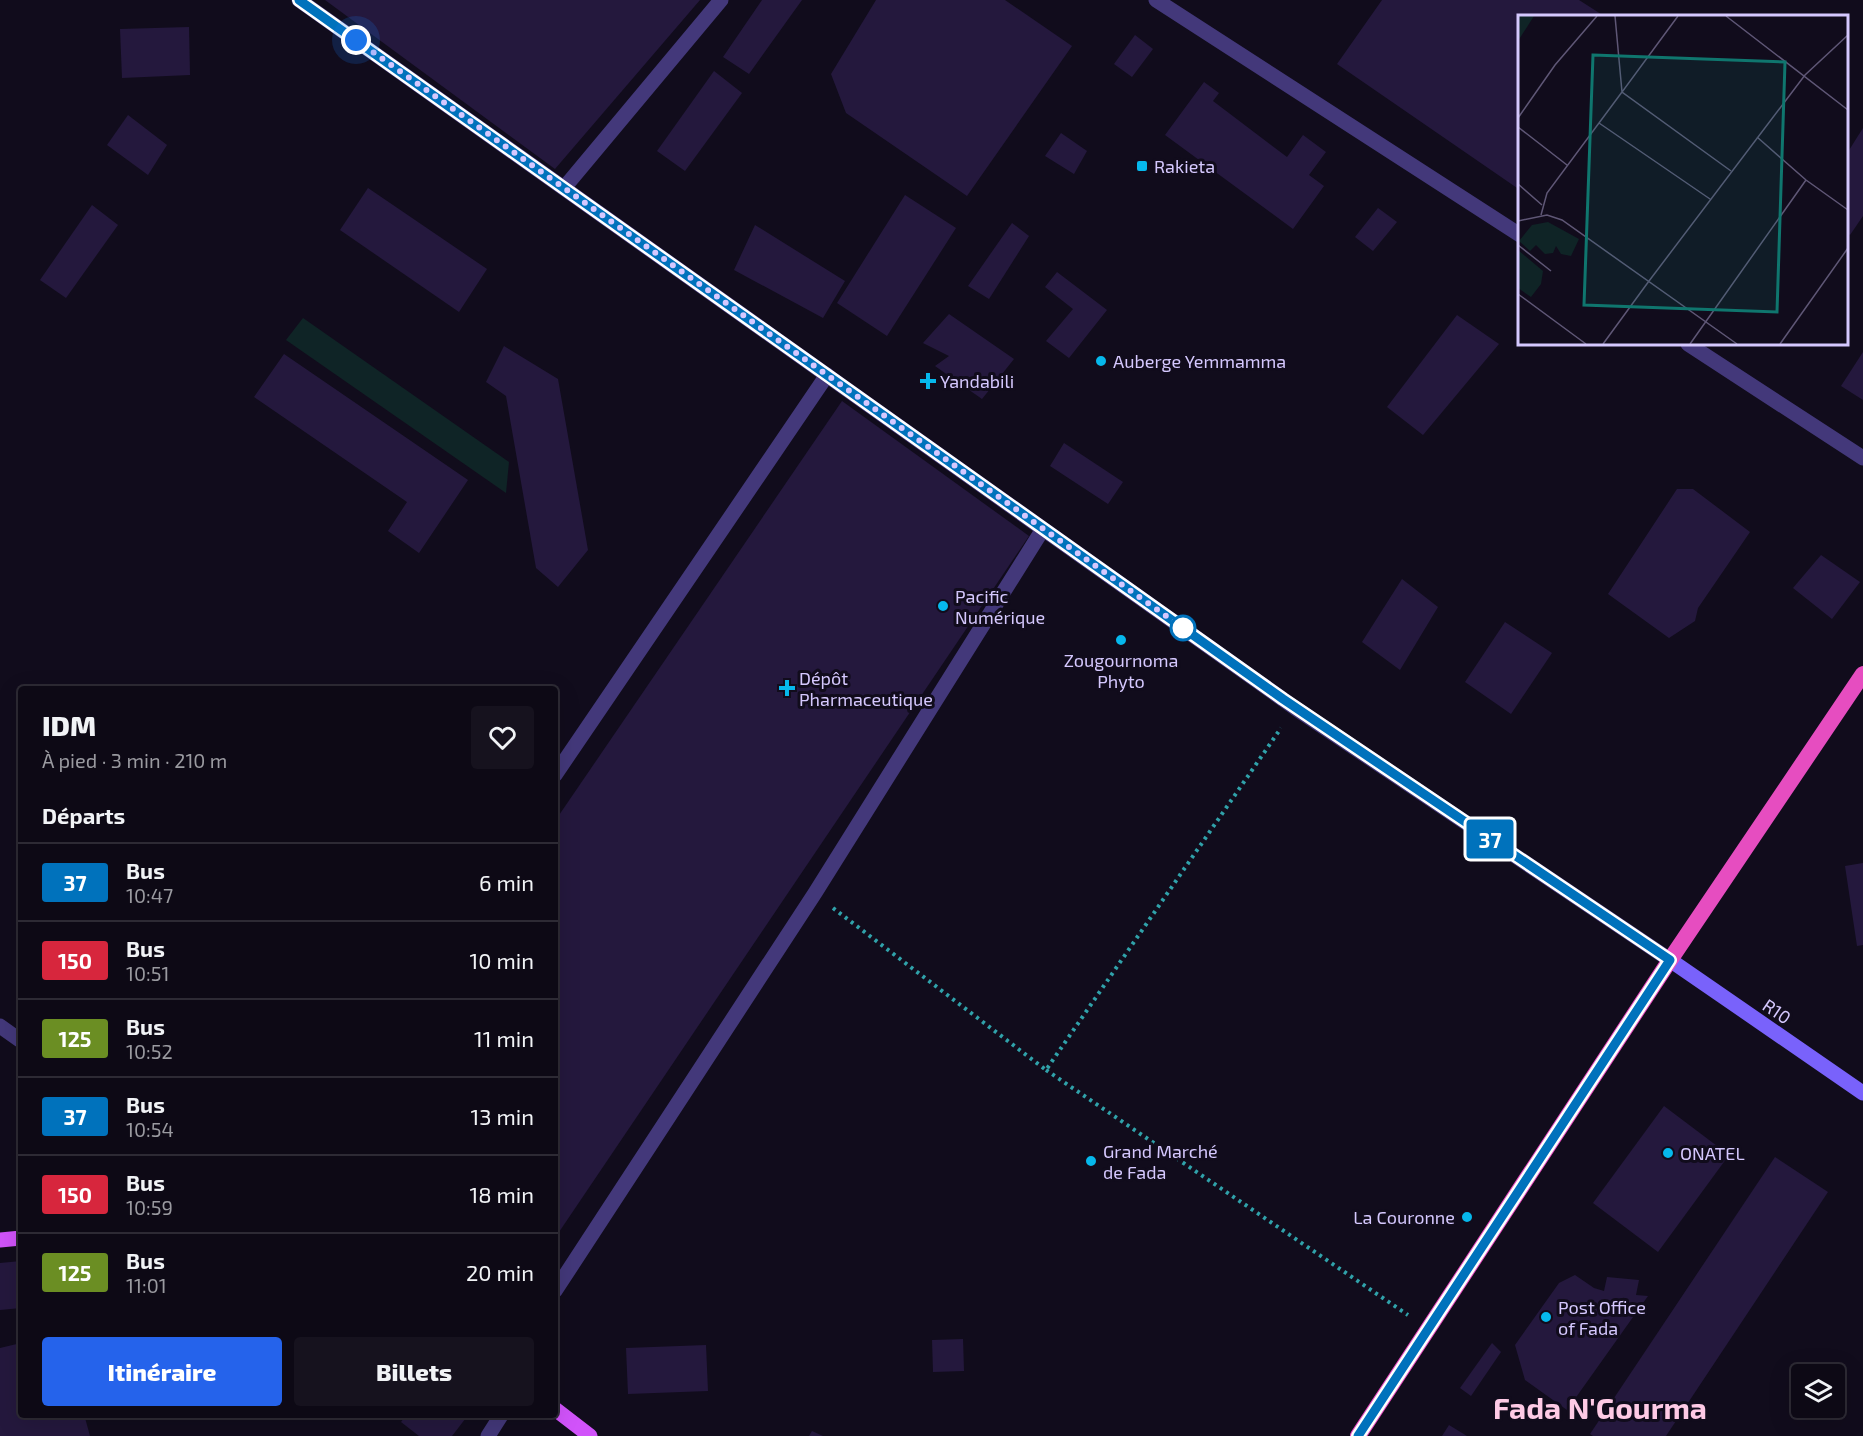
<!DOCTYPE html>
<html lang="fr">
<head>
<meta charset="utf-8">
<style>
	:root { --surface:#0d0915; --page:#16121e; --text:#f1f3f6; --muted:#9a9aa0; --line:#2d2a34; --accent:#2563eb }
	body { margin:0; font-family:"Exo 2",sans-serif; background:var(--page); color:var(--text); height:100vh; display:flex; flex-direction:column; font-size:22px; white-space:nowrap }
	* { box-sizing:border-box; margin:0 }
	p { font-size:20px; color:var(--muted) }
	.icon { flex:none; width:33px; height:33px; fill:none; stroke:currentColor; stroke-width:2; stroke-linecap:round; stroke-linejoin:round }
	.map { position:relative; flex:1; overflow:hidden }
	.drawer { position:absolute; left:18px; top:686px; width:540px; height:732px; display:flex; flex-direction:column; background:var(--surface); border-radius:6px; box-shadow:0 6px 24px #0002,0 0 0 2px var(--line) }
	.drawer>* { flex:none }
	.badge { padding:0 12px; border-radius:4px; font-size:21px; line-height:39px }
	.buttons { position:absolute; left:1791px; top:1364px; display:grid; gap:12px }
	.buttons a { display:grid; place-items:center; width:54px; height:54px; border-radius:6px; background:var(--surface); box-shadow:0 6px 24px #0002,0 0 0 2px var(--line); font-size:30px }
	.you { position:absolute; width:30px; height:30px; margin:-15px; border:4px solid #fff; border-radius:50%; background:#1a73e8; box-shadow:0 0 0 9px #1a73e833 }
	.map>.badge { position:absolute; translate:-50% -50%; box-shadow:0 0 0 3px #fff }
	h2 { padding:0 24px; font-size:22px; line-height:54px }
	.round { display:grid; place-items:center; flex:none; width:63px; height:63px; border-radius:6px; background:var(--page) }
	.summary { display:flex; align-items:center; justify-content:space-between; height:102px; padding:0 24px }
	h1 { font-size:28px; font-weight:800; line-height:45px }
	.button { display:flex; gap:12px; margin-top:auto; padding:12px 24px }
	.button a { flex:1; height:69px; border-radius:6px; background:var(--accent); color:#fff; font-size:24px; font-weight:800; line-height:69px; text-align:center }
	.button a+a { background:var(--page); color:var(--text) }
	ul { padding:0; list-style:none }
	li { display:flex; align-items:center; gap:18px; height:78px; padding:0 24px; border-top:2px solid var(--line) }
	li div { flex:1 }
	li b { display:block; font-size:22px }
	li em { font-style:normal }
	li .badge { min-width:66px; font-weight:700; text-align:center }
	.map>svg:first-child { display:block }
</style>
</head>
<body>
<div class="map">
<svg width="1863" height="1436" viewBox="0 0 1863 1436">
	<rect width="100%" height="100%" fill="#110c1c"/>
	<polygon fill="#0f2426" points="303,318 509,462 506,493 286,340"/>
	<g fill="#24183d">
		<polygon points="325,0 700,0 555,169"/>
		<polygon points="762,0 802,0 749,74 723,57"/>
		<polygon points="876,0 1005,0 1072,46 967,196 846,113 831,74"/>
		<polygon points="1382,0 1579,0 1604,16 1520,16 1520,190 1337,64"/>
		<polygon points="189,27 190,75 122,78 120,29"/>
		<polygon points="1135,35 1153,49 1132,77 1114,64"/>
		<polygon points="714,71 742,93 685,171 657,151"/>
		<polygon points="1204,82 1219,93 1213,101 1287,157 1303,135 1326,152 1309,175 1324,186 1293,229 1165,135"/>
		<polygon points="128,115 167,145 148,175 107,145"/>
		<polygon points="1863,128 1863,216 1850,235 1846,232 1846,155"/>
		<polygon points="1061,133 1087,151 1074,174 1045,156"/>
		<polygon points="368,188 487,269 459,312 340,230"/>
		<polygon points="905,195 956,228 887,336 837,303"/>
		<polygon points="92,205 118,225 66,298 40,280"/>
		<polygon points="1378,208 1397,222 1373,251 1355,237"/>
		<polygon points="1012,223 1029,236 989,299 968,286"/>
		<polygon points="755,225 845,281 823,318 734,270"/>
		<polygon points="1057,272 1107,310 1069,358 1046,341 1073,309 1045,287"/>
		<polygon points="949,314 1014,359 982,399 935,366 949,356 923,343"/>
		<polygon points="1457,315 1499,344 1423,435 1387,407"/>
		<polygon points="504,346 558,379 588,550 558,587 536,568 506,396 486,382"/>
		<polygon points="1863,352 1863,400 1841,386"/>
		<polygon points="284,354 468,480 419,553 388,531 407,502 254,397"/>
		<polygon points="842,401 1029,536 555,1238 555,821"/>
		<polygon points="1064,443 1123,482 1108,504 1050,466"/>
		<polygon points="1677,489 1693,489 1750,532 1698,608 1695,621 1669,638 1608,594"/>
		<polygon points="1821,555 1860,582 1832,619 1793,588"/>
		<polygon points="1402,579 1438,607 1400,670 1362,642"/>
		<polygon points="1505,622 1552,653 1511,714 1465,682"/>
		<polygon points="1863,863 1863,945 1857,946 1845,866"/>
		<polygon points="1664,1106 1729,1155 1658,1252 1593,1203"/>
		<polygon points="1775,1157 1828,1192 1666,1436 1593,1436 1590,1434"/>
		<polygon points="21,1261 21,1308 0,1310 0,1263"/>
		<polygon points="1575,1275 1594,1288 1604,1291 1607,1277 1639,1280 1636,1295 1648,1296 1567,1410 1525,1380 1515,1345 1559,1283"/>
		<polygon points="963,1339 964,1371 933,1372 932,1340"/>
		<polygon points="21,1343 21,1414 84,1414 90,1436 0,1436 0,1348"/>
		<polygon points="1492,1343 1501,1352 1471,1396 1460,1388"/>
		<polygon points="706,1345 708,1391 628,1394 626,1348"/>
		<polygon points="407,1414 469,1414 452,1436 419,1436 401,1422"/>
		<polygon points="1449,1425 1467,1436 1442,1436"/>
		<polygon points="812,1431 823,1436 809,1436"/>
	</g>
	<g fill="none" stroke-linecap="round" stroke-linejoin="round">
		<g stroke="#30a2aa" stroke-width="4" stroke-dasharray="3 4.5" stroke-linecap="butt">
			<polyline points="833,908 1046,1070 1281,728"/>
			<polyline points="1046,1070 1408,1315"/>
		</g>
		<polyline stroke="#43387a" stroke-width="15" points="488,1436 502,1414"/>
		<g stroke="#43387a" stroke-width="15">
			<polyline points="299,0 1295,708 1670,960"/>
			<polyline points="1156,0 1520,235"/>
			<polyline points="564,188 721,0"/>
			<polyline points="1688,344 1863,458"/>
			<polyline points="555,775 827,375"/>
			<polyline points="0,1026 21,1041"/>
			<polyline points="555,1291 815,893 1043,529"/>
		</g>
		<polyline stroke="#7962fb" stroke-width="15" points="1670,960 1863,1093"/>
		<g stroke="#d153fa" stroke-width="15">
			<polyline points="0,1240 21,1238"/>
			<polyline points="555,1409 590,1436"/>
		</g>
		<polyline stroke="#e64dc0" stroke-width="16" points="1358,1436 1670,960 1863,674"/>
	</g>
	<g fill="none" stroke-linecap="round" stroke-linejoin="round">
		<defs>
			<polyline id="line" points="299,0 1283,699 1670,960 1358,1436"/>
		</defs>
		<use href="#line" stroke="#fff" stroke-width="14"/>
		<use href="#line" stroke="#0072bc" stroke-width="9"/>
		<polyline stroke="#d5c8fe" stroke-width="6" stroke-dasharray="0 10.8" points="356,40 1183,628"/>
	</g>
	<g fill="#06b8ec" stroke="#110c1c" stroke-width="2">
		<rect x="1136" y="160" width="12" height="12" rx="3"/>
		<circle cx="1101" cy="361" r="6"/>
		<path d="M925 372h6v6h6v6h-6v6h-6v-6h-6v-6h6z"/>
		<circle cx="943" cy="606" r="6"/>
		<circle cx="1121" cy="640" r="6"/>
		<path d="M784 679h6v6h6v6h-6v6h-6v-6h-6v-6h6z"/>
		<circle cx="1668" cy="1153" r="6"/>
		<circle cx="1091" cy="1161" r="6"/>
		<circle cx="1467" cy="1217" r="6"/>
		<circle cx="1546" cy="1317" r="6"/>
	</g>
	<circle fill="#fff" stroke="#0072bc" stroke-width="3" cx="1183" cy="628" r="12"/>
	<g text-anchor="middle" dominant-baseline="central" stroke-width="6" stroke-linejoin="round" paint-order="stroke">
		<g font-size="18" fill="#d5c8fe" stroke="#110c1c" text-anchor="start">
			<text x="1154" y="166">Rakieta</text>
			<text x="1113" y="361">Auberge Yemmamma</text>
			<text x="940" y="381">Yandabili</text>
			<text x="955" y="596">Pacific<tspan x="955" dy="21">Numérique</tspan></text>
			<text x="1121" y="660" text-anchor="middle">Zougournoma<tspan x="1121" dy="21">Phyto</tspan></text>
			<text x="799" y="678">Dépôt<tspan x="799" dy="21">Pharmaceutique</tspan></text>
			<text x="1103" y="1151">Grand Marché<tspan x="1103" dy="21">de Fada</tspan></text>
			<text x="1680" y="1153">ONATEL</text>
			<text x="1455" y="1217" text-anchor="end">La Couronne</text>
			<text x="1558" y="1307">Post Office<tspan x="1558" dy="21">of Fada</tspan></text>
		</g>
		<g font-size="18" fill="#d5c8fe" stroke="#110c1c">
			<text transform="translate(1777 1011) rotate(34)">R10</text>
		</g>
		<g font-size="30" font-weight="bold" fill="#fecae5" stroke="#110c1c">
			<text x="1600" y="1407">Fada N'Gourma</text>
		</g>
	</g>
	<g transform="translate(1518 15)">
		<rect width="330" height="330" fill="#110c1c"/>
		<path d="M0,1h16l-16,25zM30,207l31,17 -8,17 -10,-2 -5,-8 -3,7 -8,1 -9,-9 -6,6 -11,-10 13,-16zM0,235l25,21 -2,13 -10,13 -13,-9z" fill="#0f2426"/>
		<path fill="none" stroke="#5f5776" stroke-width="1.5" d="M160,1l-56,76 109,79M208,1l122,94M0,103l37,-53 42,-49M81,108l111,76M0,112l49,38M239,122l49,43 42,30M0,169l24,21M23,200l6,-22 75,-101 -7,-76M0,206l29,-6 15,5 175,124M0,230l33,26M131,266l156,-206 43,-40M0,279l68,50M85,329l46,-63M172,329l116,-164M262,329l68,-96"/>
		<path fill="#0f766e" fill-opacity="0.15" stroke="#0f766e" stroke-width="3" d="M75,40l192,7 -8,250 -193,-7z"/>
		<rect width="330" height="330" fill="none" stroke="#d5c8fe" stroke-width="3"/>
	</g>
</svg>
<div class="buttons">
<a><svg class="icon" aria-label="layers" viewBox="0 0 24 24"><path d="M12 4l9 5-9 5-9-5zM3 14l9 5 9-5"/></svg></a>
</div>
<div class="you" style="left:356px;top:40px"></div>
<b class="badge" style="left:1490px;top:839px;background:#0072bc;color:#fff">37</b>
<section class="drawer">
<div class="summary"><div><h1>IDM</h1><p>À pied · 3 min · 210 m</p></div><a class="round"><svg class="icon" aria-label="heart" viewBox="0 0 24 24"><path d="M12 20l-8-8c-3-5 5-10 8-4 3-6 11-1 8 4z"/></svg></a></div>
<h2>Départs</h2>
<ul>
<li><span class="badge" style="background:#0072bc;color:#fff">37</span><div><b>Bus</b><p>10:47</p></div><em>6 min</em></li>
<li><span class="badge" style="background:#d7263d;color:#fff">150</span><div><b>Bus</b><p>10:51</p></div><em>10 min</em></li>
<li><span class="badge" style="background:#6b8e23;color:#fff">125</span><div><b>Bus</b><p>10:52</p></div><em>11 min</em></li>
<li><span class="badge" style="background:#0072bc;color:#fff">37</span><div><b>Bus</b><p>10:54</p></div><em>13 min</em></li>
<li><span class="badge" style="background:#d7263d;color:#fff">150</span><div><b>Bus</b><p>10:59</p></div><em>18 min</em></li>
<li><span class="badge" style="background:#6b8e23;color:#fff">125</span><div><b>Bus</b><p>11:01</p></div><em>20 min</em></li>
</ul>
<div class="button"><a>Itinéraire</a><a>Billets</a></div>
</section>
</div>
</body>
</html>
